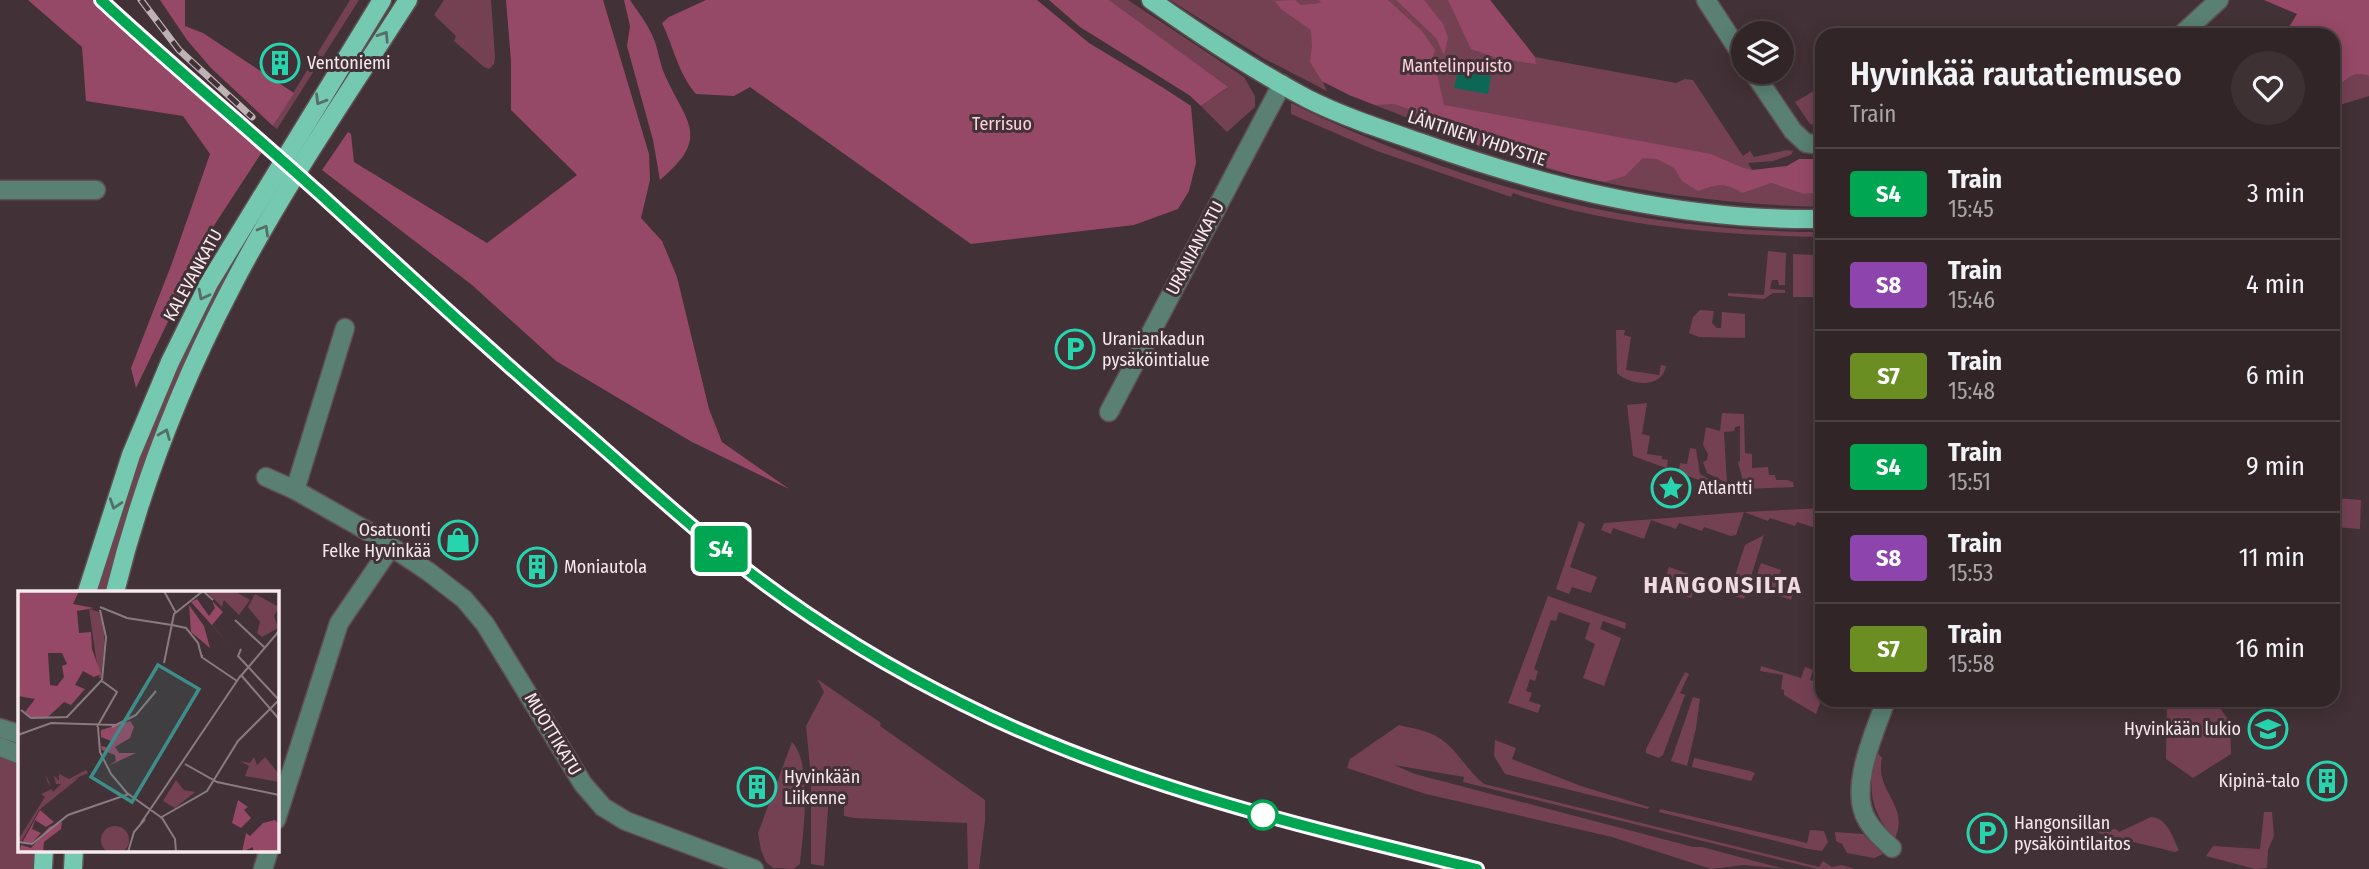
<!DOCTYPE html>
<html lang="en">
<head>
<meta charset="utf-8">
<style>
	:root { --surface:#322528; --page:#3d3134; --text:#f1f3f6; --muted:#a8a5a8; --line:#4d4245 }
	body { margin:0; font-family:"Fira Sans Condensed",sans-serif; background:var(--page); color:var(--text); height:100vh; display:flex; flex-direction:column; font-size:26px; white-space:nowrap }
	* { box-sizing:border-box; margin:0 }
	p { font-size:23px; color:var(--muted) }
	.icon { flex:none; width:38px; height:38px; fill:none; stroke:currentColor; stroke-width:2; stroke-linecap:round; stroke-linejoin:round }
	.map { position:relative; flex:1; overflow:hidden }
	.panel { position:absolute; left:1815px; top:28px; width:525px; height:679px; display:flex; flex-direction:column; background:var(--surface); border-radius:21px; box-shadow:0 4px 18px #0003,0 0 0 2px var(--line) }
	.panel>* { flex:none }
	.badge { padding:0 14px; border-radius:5px; font-size:24px; line-height:46px }
	.buttons { position:absolute; left:1731px; top:21px; display:grid; gap:14px }
	.buttons a { display:grid; place-items:center; width:63px; height:63px; border-radius:50%; background:var(--surface); box-shadow:0 4px 18px #0003,0 0 0 2px var(--line); font-size:35px }
	.map>.badge { position:absolute; translate:-50% -50%; box-shadow:0 0 0 4px #fff }
	.round { display:grid; place-items:center; flex:none; width:74px; height:74px; border-radius:37px; background:var(--page) }
	.summary { display:flex; align-items:center; justify-content:space-between; height:119px; padding:0 35px }
	h1 { font-size:33px; font-weight:600; line-height:52px }
	ul { padding:0; list-style:none }
	li { display:flex; align-items:center; gap:21px; height:91px; padding:0 35px; border-top:2px solid var(--line) }
	li div { flex:1 }
	li b { display:block; font-size:26px }
	li em { font-style:normal }
	li .badge { min-width:77px; font-weight:700; text-align:center }
	.map>svg:first-child { display:block }
</style>
</head>
<body>
<div class="map">
<svg width="2369" height="869" viewBox="0 0 2369 869">
	<rect width="100%" height="100%" fill="#423136"/>
	<g fill="#744153">
		<polygon points="350,0 359,0 277,129 273,126"/>
		<polygon points="444,0 491,0 495,57 494,64 489,69 484,67 454,41 456,36 434,15"/>
		<polygon points="1109,0 1128,0 1244,77 1255,96 1255,107 1227,132 1201,106 1227,88"/>
		<path d="M1170,0h320l45,57 141,26 9,-4 8,1 50,76 7,-5 4,6 33,-7 6,1 -2,4 -18,6 -25,2 13,21 10,-1 32,11 19,-1v14c-83,-2 -169,-12 -249,-32 -48,-11 -95,-30 -142,-48 -36,-14 -73,-28 -108,-45l4,9 -64,-33z"/>
		<polygon points="2362,73 2369,76 2369,96 2333,107 2333,95 2350,75"/>
		<polygon points="1819,88 1822,89 1822,127 1810,124 1795,102"/>
		<path d="M1291,103c167,82 344,129 531,129v5c-102,-2 -213,-11 -309,-44l-2,4 -134,-46 -86,-37z"/>
		<path d="M288,177c-26,31 -46,69 -64,105 -52,99 -88,203 -118,310h-10c21,-66 40,-132 68,-196 33,-75 73,-145 116,-215z"/>
		<polygon points="1768,251 1786,253 1785,285 1779,285 1778,280 1772,280 1770,289 1785,290 1785,293 1773,293 1764,299 1728,296 1728,293 1764,295"/>
		<polygon points="1793,254 1813,255 1815,292 1822,292 1822,297 1793,297"/>
		<polygon points="1700,310 1714,311 1712,323 1717,328 1721,328 1722,312 1745,314 1745,338 1699,337 1689,333 1693,317"/>
		<path d="M1616,330h9l-1,5 7,2 -5,33 33,5 2,-10 5,1c-4,23 -35,20 -49,7z"/>
		<polygon points="1647,403 1642,434 1650,436 1647,454 1662,456 1662,459 1668,460 1667,467 1679,469 1680,463 1687,464 1690,448 1696,449 1700,474 1716,483 1718,487 1633,456 1627,405"/>
		<polygon points="1722,413 1744,414 1745,453 1752,454 1752,468 1768,467 1769,475 1775,475 1776,480 1787,480 1793,482 1794,487 1745,489 1738,462 1740,461 1740,426 1735,427 1734,431 1724,432 1727,483 1707,473 1703,462 1707,460 1708,454 1703,445 1706,427 1720,431"/>
		<polygon points="2336,498 2361,500 2360,529 2334,527"/>
		<polygon points="1822,508 1822,530 1797,522 1795,526 1770,518 1768,521 1744,512 1736,535 1731,536 1704,527 1702,531 1679,523 1676,529 1651,520 1644,539 1613,528 1611,534 1601,530 1604,523 1744,512"/>
		<polygon points="1579,521 1585,524 1570,567 1597,577 1591,593 1572,587 1569,594 1556,589"/>
		<polygon points="1764,535 1744,599 1729,594 1745,545"/>
		<polygon points="1761,563 1781,570 1779,576 1785,578 1783,584 1795,589 1791,600 1757,588 1761,577 1757,575"/>
		<polygon points="1669,567 1689,574 1687,579 1693,581 1691,585 1695,587 1691,598 1669,590 1673,579 1666,576"/>
		<polygon points="1548,596 1626,623 1625,629 1603,621 1600,629 1621,638 1604,686 1583,678 1595,644 1585,639 1590,623 1559,612 1556,621 1551,620 1534,669 1538,671 1535,681 1530,679 1526,691 1532,693 1529,701 1541,705 1538,713 1508,703"/>
		<polygon points="1761,666 1801,678 1805,667 1813,670 1810,680 1822,684 1822,698 1816,714 1784,695 1784,690 1781,689 1783,675 1760,671"/>
		<polygon points="1685,672 1689,674 1680,693 1685,695 1663,755 1659,758 1646,753 1646,749"/>
		<polygon points="817,679 881,723 880,726 985,800 985,821 979,869 968,869 967,823 854,818 844,816 844,797 829,795 824,866 811,864 811,777 806,726 824,692"/>
		<polygon points="1693,697 1700,699 1696,728 1687,766 1671,761"/>
		<polygon points="2167,700 2214,700 2230,722 2231,754 2193,778 2166,759"/>
		<path d="M1399,725c16,4 34,6 47,18 14,12 23,29 38,41l335,83 4,-6 9,6 10,-2 12,4h-37l-354,-87 1,-5 -70,-12 21,9 278,73h9l83,22 -41,-4 -33,4 -99,-32 -186,-43 -79,-26 3,-9z"/>
		<polygon points="1495,740 1516,748 1512,759 1581,786 1649,807 1648,809 1505,774 1494,756"/>
		<path d="M792,742c21,22 11,92 8,122l-7,5 -20,-1 -7,-6 -5,-12 -3,-17z"/>
		<path d="M1878,753l4,5c-8,33 28,47 13,80 -25,-25 -29,-53 -17,-85z"/>
		<polygon points="0,754 19,763 19,850 36,850 35,869 0,869"/>
		<polygon points="1694,758 1750,771 1755,773 1751,781 1692,767"/>
		<polygon points="1660,809 1807,843 1810,830 1824,831 1828,842 1822,851 1808,849 1659,812"/>
		<polygon points="2264,812 2272,812 2274,836 2268,850 2267,868 2255,869 2206,856 2213,846 2260,849"/>
		<path d="M2151,817c17,1 21,20 28,33l-4,2 -74,-18 -12,-6 14,2 13,-1 3,3z"/>
		<polygon points="1835,832 1863,834 1883,854 1874,858 1847,853 1842,844 1836,841"/>
	</g>
	<g fill="#964966">
		<polygon points="28,0 92,0 262,152 215,224 136,388 131,368 172,263 210,154 183,116 86,101 82,47"/>
		<polygon points="160,0 185,0 185,26 203,33 294,93 273,126 211,68 187,40"/>
		<polygon points="506,0 603,0 649,154 650,180 641,218 662,241 677,277 709,409 722,442 789,489 692,442 556,361 472,285 322,170 348,132 351,134 354,162 487,243 577,175 511,110 511,61"/>
		<path d="M624,0h6c8,12 17,23 23,37 5,11 6,24 11,36 21,49 49,63 -4,107l-7,-40 -26,-94 3,-20z"/>
		<path d="M706,0h331l52,43 73,44 29,19 5,57 -7,28 -11,18 -44,16 -163,19 -221,-157 -16,9 -38,-2c-18,-21 -22,-46 -34,-71l7,-6z"/>
		<polygon points="1049,0 1109,0 1228,87 1201,106 1189,95 1080,27"/>
		<path d="M1295,0l6,5 20,-2 -2,-3h69l34,31 13,19 -2,6 11,49 267,49 32,14 9,2 35,-4 12,-7h23v34l-19,1 -32,-11 -29,10c-16,-11 -26,-9 -44,-2l-16,-10 -8,-13 -17,-9 -14,-1 -18,18 -20,6 -33,-7 -93,-29 -59,-33 -26,-9 -19,1 -26,-10 -27,-14 -12,-19 2,-16 -1,-16 -30,-21 -6,-8z"/>
		<polygon points="1396,0 1424,0 1443,24 1448,38 1444,55 1436,38"/>
		<polygon points="1448,0 1490,0 1535,57 1536,64 1497,58 1471,49"/>
		<path d="M2264,0h105v76c-20,-7 -24,6 -36,19v-60h-49l13,-21z"/>
	</g>
	<polygon fill="#0c6854" points="1458,71 1491,76 1488,94 1454,88"/>
	<g fill="none" stroke-linecap="round" stroke-linejoin="round">
		<defs>
			<g id="minor">
				<polyline points="1706,0 1743,57"/>
				<polyline points="2181,35 2219,0"/>
				<polyline points="1753,72 1793,131 1806,143 1822,145"/>
				<polyline points="0,190 96,190"/>
				<polyline points="1109,412 1282,84"/>
				<polyline points="266,477 295,490 369,532 429,572 464,599 485,624 583,784 603,807 626,821 754,869"/>
				<polyline points="295,490 345,328"/>
				<path d="M1886,700c-11,32 -38,88 -19,120 6,11 16,20 25,28"/>
				<polyline points="0,728 19,734"/>
				<polyline points="0,747 19,754"/>
				<polyline points="276,820 339,623 391,547"/>
				<polyline points="263,869 269,850"/>
			</g>
			<g id="major">
				<path d="M1151,0c51,36 102,70 157,99 36,18 76,31 114,44 129,46 262,78 400,76"/>
				<polyline points="87,592 131,455 170,362 209,283 382,0"/>
				<path d="M115,592c26,-105 65,-206 115,-302 52,-101 117,-195 178,-290"/>
				<polyline points="43,869 44,850"/>
				<polyline points="73,869 74,850"/>
			</g>
		</defs>
		<use href="#minor" stroke="#5f4f53" stroke-width="21"/>
		<use href="#major" stroke="#5f4f53" stroke-width="21"/>
		<use href="#minor" stroke="#598073" stroke-width="18"/>
		<use href="#major" stroke="#74c9b0" stroke-width="18"/>
		<defs>
			<g id="rail">
				<path d="M101,0c73,68 152,130 224,199 91,86 184,169 279,250 36,30 70,64 107,93 93,72 190,135 296,184 149,69 312,103 470,143"/>
				<polyline points="141,0 179,50 252,117"/>
			</g>
		</defs>
		<use href="#rail" stroke="#bfb2b6" stroke-width="7"/>
		<use href="#rail" stroke="#423136" stroke-width="4.5" stroke-dasharray="13" stroke-linecap="butt"/>
	</g>
	<defs><path id="oneway-chevron" d="M-2-3.5L2.5 0L-2 3.5" fill="none" stroke-width="1.6" stroke-linecap="round" stroke-linejoin="round" transform="scale(1.75)"/></defs>
	<g stroke="#566e67">
		<use href="#oneway-chevron" transform="translate(384 36) rotate(-57)"/>
		<use href="#oneway-chevron" transform="translate(320 100) rotate(121)"/>
		<use href="#oneway-chevron" transform="translate(264 230) rotate(-60)"/>
		<use href="#oneway-chevron" transform="translate(203 295) rotate(117)"/>
		<use href="#oneway-chevron" transform="translate(165 434) rotate(-68)"/>
		<use href="#oneway-chevron" transform="translate(115 504) rotate(108)"/>
	</g>
	<g fill="none" stroke-linecap="round" stroke-linejoin="round">
		<defs>
			<path id="line" d="M101,0c71,66 146,128 218,193 82,75 163,151 247,223 47,40 92,82 139,121 78,65 166,122 258,167 162,81 339,122 514,165"/>
		</defs>
		<use href="#line" stroke="#fff" stroke-width="16"/>
		<use href="#line" stroke="#00a651" stroke-width="10"/>
	</g>
	<defs>
		<symbol id="building-ring" viewBox="-11 -11 22 22"><circle r="9.5" fill="#423136" stroke="#26d5ae" stroke-width="1.5"/><path d="M-4-6H4V6H1V3H-1V6H-4ZM-2.5-4.3h1.7v1.8h-1.7ZM.8-4.3h1.7v1.8H.8ZM-2.5-1h1.7V.8h-1.7ZM.8-1h1.7V.8H.8Z" fill="#26d5ae"/></symbol>
		<symbol id="parking-ring" viewBox="-11 -11 22 22"><circle r="9.5" fill="#423136" stroke="#26d5ae" stroke-width="1.5"/><path d="M-3.5-5.5H1a3.5 3.5 0 0 1 0 7H-1V5.5H-3.5ZM-1-3.4V-.6H.8a1.4 1.4 0 0 0 0-2.8Z" fill="#26d5ae"/></symbol>
		<symbol id="sight-ring" viewBox="-11 -11 22 22"><circle r="9.5" fill="#423136" stroke="#26d5ae" stroke-width="1.5"/><path d="M0-6L1.8-2.2L6-1.7L2.9 1.2L3.7 5.4L0 3.3L-3.7 5.4L-2.9 1.2L-6-1.7L-1.8-2.2Z" fill="#26d5ae"/></symbol>
		<symbol id="shop-ring" viewBox="-11 -11 22 22"><circle r="9.5" fill="#423136" stroke="#26d5ae" stroke-width="1.5"/><path d="M-5-2.5h2.3a2.7 3.5 0 0 1 5.4 0H5L5.5 6h-11ZM-1.5-2.5h3a1.5 2.3 0 0 0-3 0Z" fill="#26d5ae"/></symbol>
		<symbol id="school-ring" viewBox="-11 -11 22 22"><circle r="9.5" fill="#423136" stroke="#26d5ae" stroke-width="1.5"/><path d="M0-5L7-2L0 1L-7-2ZM-4 1L0 2.5L4 1V4Q0 6-4 4Z" fill="#26d5ae"/></symbol>
	</defs>
	<g fill-rule="evenodd">
		<use href="#building-ring" x="258" y="41" width="44" height="44"/>
		<use href="#parking-ring" x="1053" y="327" width="44" height="44"/>
		<use href="#sight-ring" x="1649" y="466" width="44" height="44"/>
		<use href="#shop-ring" x="436" y="518" width="44" height="44"/>
		<use href="#building-ring" x="515" y="545" width="44" height="44"/>
		<use href="#school-ring" x="2246" y="707" width="44" height="44"/>
		<use href="#building-ring" x="2305" y="759" width="44" height="44"/>
		<use href="#building-ring" x="735" y="765" width="44" height="44"/>
		<use href="#parking-ring" x="1965" y="811" width="44" height="44"/>
	</g>
	<circle fill="#fff" stroke="#00a651" stroke-width="3.5" cx="1263" cy="815" r="14"/>
	<g text-anchor="middle" dominant-baseline="central" stroke-width="6" stroke-linejoin="round" paint-order="stroke">
		<g font-size="18" fill="#f6eaee" stroke="#423136" text-anchor="start">
			<text x="307" y="63">Ventoniemi</text>
			<text x="1102" y="339">Uraniankadun<tspan x="1102" dy="21">pysäköintialue</tspan></text>
			<text x="1698" y="488">Atlantti</text>
			<text x="431" y="530" text-anchor="end">Osatuonti<tspan x="431" dy="21">Felke Hyvinkää</tspan></text>
			<text x="564" y="567">Moniautola</text>
			<text x="2241" y="729" text-anchor="end">Hyvinkään lukio</text>
			<text x="784" y="777">Hyvinkään<tspan x="784" dy="21">Liikenne</tspan></text>
			<text x="2300" y="781" text-anchor="end">Kipinä-talo</text>
			<text x="2014" y="823">Hangonsillan<tspan x="2014" dy="21">pysäköintilaitos</tspan></text>
		</g>
		<g font-size="18" fill="#fed0de" stroke="#423136">
			<text x="1457" y="66">Mantelinpuisto</text>
			<text x="1002" y="124">Terrisuo</text>
		</g>
		<g font-size="18" fill="#f6eaee" stroke="#423136">
			<text transform="translate(1477 138) rotate(18)">LÄNTINEN YHDYSTIE</text>
			<text transform="translate(1195 248) rotate(-62)">URANIANKATU</text>
			<text transform="translate(193 275) rotate(-61)">KALEVANKATU</text>
			<text transform="translate(553 734) rotate(59)">MUOTTIKATU</text>
		</g>
		<g font-size="24" font-weight="bold" letter-spacing="2" fill="#f0dae1" stroke="#423136">
			<text x="1723" y="585">HANGONSILTA</text>
		</g>
	</g>
	<g transform="translate(18 591)">
		<rect width="261" height="261" fill="#423136"/>
		<path d="M188,0h28l16,9 -11,15 -15,-15 -2,7zM237,3l24,13 -5,9 4,12 -16,9 -5,-4 3,-11 -12,-15zM71,18l10,3 5,18v15l-3,33h-2zM236,166l3,8 8,-8 14,17v8l-34,-6 4,-10 -9,-5 10,2zM68,179l2,3 -16,7 7,-2 -40,32 -18,32 -3,-2 27,-43 -4,-3 11,-5 -5,-8 -1,-6 7,17 8,-8h-5l-2,-9 5,6v-7l10,5zM158,189l8,10 11,2 -20,16 -12,-7zM83 249a14 14 0 1 1 28 0a14 14 0 1 1-28 0Z" fill="#744153"/>
		<path d="M0,0h61l-6,13 21,4 -17,3 2,22 12,-1 1,17 9,25 -7,3 -11,-6 -8,14 10,4 -14,16 -7,-3 -16,15h-17l-6,-5 10,-13 -17,-3zM30,62h14l5,11 -5,2 2,11 -7,9 -7,-1zM179,8l12,17 6,-8 -3,-7 11,11 -11,13 24,27 -45,-50zM171,14l15,21 6,22 -19,-16zM112,130l4,6 -4,11 -15,9 4,6h17l-28,13 8,-5 -1,-6 -13,-5 -1,-4 9,2 1,-7 -10,-4v-7zM220,209l10,7 -4,3 7,8 -10,10 -9,-5zM22,219l14,12 -8,5 -11,-7 -3,9 9,4 -9,10h-10zM257,229l4,4v28h-26v-5l-11,5 4,-19 4,3 13,-13zM44,231l-1,7 -17,13 -1,10h-24l2,-7 10,3 18,-21z" fill="#964966" fill-rule="evenodd"/>
		<path fill="none" stroke="#8a7b80" stroke-width="2" d="M146,0l12,22M82,16l27,11 45,7M82,19l6,27 -4,43M217,29l29,27M154,34l14,3 12,15 4,15v-3M223,58l-3,7 41,44M185,67l34,23M146,72l10,-49 29,-23 10,9M223,84l38,44M222,86l39,-46M3,119l10,8 36,-1 35,-37M79,136l20,-35 -15,-11M80,136l2,25 11,22 16,19 35,25 13,21 1,13M94,136l24,-12 20,-24M0,144l33,-12 65,2M167,173l32,18 62,13M142,227l47,-27 31,-50 41,-41M123,232l100,-148M0,251l14,2 36,-29 61,-21M110,261l6,-20 11,-13"/>
		<path fill="#3d8d88" fill-opacity="0.15" stroke="#3d8d88" stroke-width="3.5" d="M140,74l41,24 -67,113 -41,-25z"/>
		<rect width="261" height="261" fill="none" stroke="#f6eaee" stroke-width="3.5"/>
	</g>
</svg>
<div class="buttons">
<a><svg class="icon" aria-label="layers" viewBox="0 0 24 24"><path d="M12 4l9 5-9 5-9-5zM3 14l9 5 9-5"/></svg></a>
</div>
<b class="badge" style="left:721px;top:549px;background:#00a651;color:#fff">S4</b>
<section class="panel">
<div class="summary"><div><h1>Hyvinkää rautatiemuseo</h1><p>Train</p></div><a class="round"><svg class="icon" aria-label="heart" viewBox="0 0 24 24"><path d="M12 20l-8-8c-3-5 5-10 8-4 3-6 11-1 8 4z"/></svg></a></div>
<ul>
<li><span class="badge" style="background:#00a651;color:#fff">S4</span><div><b>Train</b><p>15:45</p></div><em>3 min</em></li>
<li><span class="badge" style="background:#8e44ad;color:#fff">S8</span><div><b>Train</b><p>15:46</p></div><em>4 min</em></li>
<li><span class="badge" style="background:#6b8e23;color:#fff">S7</span><div><b>Train</b><p>15:48</p></div><em>6 min</em></li>
<li><span class="badge" style="background:#00a651;color:#fff">S4</span><div><b>Train</b><p>15:51</p></div><em>9 min</em></li>
<li><span class="badge" style="background:#8e44ad;color:#fff">S8</span><div><b>Train</b><p>15:53</p></div><em>11 min</em></li>
<li><span class="badge" style="background:#6b8e23;color:#fff">S7</span><div><b>Train</b><p>15:58</p></div><em>16 min</em></li>
</ul>
</section>
</div>
</body>
</html>
